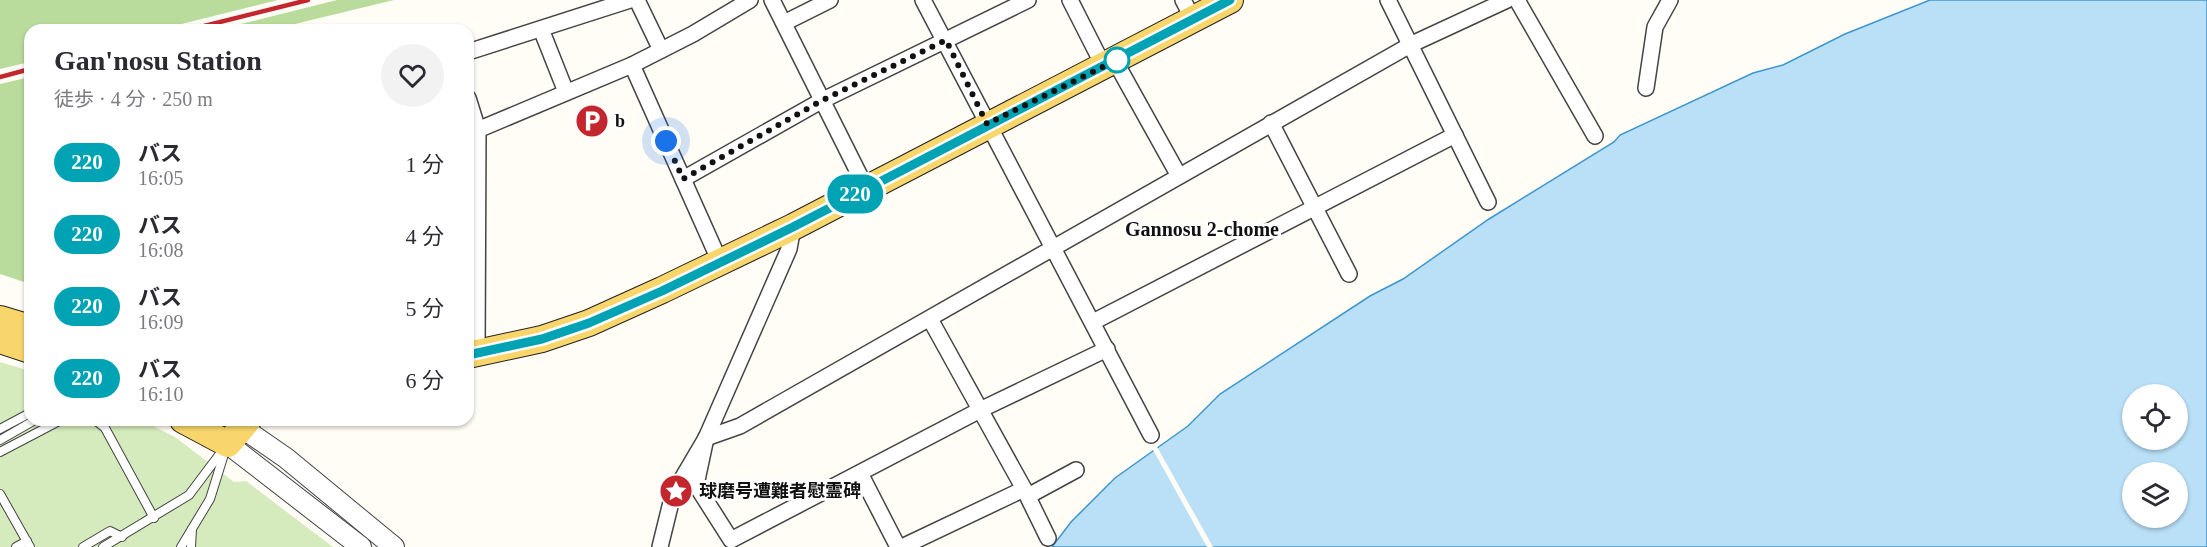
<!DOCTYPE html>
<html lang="ja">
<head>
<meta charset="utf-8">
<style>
	:root { --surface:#fff; --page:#f2f2f3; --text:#2b2b33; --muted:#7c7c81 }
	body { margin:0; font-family:"Times New Roman","Noto Sans JP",serif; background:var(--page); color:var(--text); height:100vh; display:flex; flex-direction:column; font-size:22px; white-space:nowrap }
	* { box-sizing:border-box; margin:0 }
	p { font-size:20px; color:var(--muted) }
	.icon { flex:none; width:33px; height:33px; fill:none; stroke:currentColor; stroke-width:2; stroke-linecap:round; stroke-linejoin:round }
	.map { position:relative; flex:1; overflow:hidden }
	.panel { position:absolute; left:24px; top:24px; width:450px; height:402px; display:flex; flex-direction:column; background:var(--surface); border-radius:18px; box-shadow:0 2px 4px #0004 }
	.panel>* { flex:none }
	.badge { padding:0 12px; border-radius:20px; font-size:21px; line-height:39px }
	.buttons { position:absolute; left:2122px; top:384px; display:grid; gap:12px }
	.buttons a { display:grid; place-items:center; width:66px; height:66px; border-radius:50%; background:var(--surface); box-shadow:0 2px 4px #0004; font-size:30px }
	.you { position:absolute; width:30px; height:30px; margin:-15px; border:4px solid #fff; border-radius:50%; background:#1a73e8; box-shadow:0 0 0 9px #1a73e833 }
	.map>.badge { position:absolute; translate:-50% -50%; box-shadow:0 0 0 3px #fff }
	.round { display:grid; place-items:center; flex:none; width:63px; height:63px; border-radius:32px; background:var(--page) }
	.head { display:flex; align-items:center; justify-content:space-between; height:102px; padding:0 30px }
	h1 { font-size:28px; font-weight:700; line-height:45px }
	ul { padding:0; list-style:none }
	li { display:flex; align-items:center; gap:18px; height:72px; padding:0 30px }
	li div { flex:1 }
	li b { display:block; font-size:22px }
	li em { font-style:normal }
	li .badge { min-width:66px; font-weight:700; text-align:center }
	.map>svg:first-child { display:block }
</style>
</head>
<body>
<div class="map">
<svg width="2207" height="547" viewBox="0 0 2207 547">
	<rect width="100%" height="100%" fill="#fffdf5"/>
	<polygon fill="#d5ebbd" points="0,362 30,371 30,420 141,420 175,437 234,482 246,481 333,547 0,547"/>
	<g fill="#b9dc9c">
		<polygon points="0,0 278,0 157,30 30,30 30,62 0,69"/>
		<polygon points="337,0 394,0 270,30 217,30"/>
		<polygon points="30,77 30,284 0,274 0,84"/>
	</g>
	<path fill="#b9e0f7" stroke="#3f96cf" stroke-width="1.5" fill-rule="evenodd" d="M1930,0h277v547h-1155l19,-25 44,-44 73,-52 32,-32 150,-98 33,-17 86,-60 125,-77 6,-7 133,-62 30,-8 62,-31zM2133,394h45v46h-45zM2133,472h45v46h-45z"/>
	<polygon fill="#fffdf5" points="1156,445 1213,547 1207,547 1152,448"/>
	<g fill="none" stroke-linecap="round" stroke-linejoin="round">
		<defs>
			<g id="service">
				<polyline points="95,420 105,428 154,518"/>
				<polyline points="0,429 30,413"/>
				<polyline points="0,440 35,420"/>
				<polyline points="0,452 61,420"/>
				<polyline points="0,494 30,547"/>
				<polyline points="16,547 27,541"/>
				<polyline points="83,547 110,531 122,537"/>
				<polyline points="103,547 189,495 225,447"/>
				<polyline points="181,547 210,499 225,451"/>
				<polyline points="191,547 192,529"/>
			</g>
			<g id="minor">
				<polyline points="637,0 661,50"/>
				<polyline points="772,0 866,188"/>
				<polyline points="923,0 1151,435"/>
				<polyline points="1070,0 1104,67"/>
				<polyline points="1183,0 1193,19"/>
				<polyline points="1388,0 1488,202"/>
				<polyline points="1517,0 1595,136"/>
				<polyline points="784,23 830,0"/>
				<polyline points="541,29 566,92"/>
				<polyline points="468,52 630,0"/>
				<polyline points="1115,61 1179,176"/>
				<polyline points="632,65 720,262"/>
				<polyline points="1646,88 1655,27 1670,0"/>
				<polyline points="468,98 478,130 477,354"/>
				<polyline points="1271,123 1349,274"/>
				<polyline points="468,134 632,65 693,34 750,0"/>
				<polyline points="683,179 821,101 1028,0"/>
				<polyline points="1093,322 1455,135"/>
				<polyline points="706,438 740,426 1412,44 1507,0"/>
				<polyline points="706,438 696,485 731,540 982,409 1107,349"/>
				<polyline points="861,475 898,547"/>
				<polyline points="1024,489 1048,538"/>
				<polyline points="1028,496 1076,470"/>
				<polyline points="660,547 673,494 706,438 789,249 793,227"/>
				<polyline points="902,547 1024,489 930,319"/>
			</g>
			<g id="tertiary">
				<polyline points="241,427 286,458 394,547"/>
				<polyline points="228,444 361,547"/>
			</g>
			<g id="primary">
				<polyline points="0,319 30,328"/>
				<polyline points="0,340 30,350"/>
				<polyline points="468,355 542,339 589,323 662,290 793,227 1230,0"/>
				<polyline points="183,420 228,444 248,420"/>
			</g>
		</defs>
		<use href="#service" stroke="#444" stroke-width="10"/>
		<use href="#minor" stroke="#444" stroke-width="18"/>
		<use href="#tertiary" stroke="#444" stroke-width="22"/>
		<use href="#primary" stroke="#222" stroke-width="28"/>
		<use href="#service" stroke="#fff" stroke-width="8"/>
		<use href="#minor" stroke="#fff" stroke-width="15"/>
		<use href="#tertiary" stroke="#fff" stroke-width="20"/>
		<use href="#primary" stroke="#f9d66b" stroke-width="26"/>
		<g stroke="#c4262e" stroke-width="4.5">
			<polyline points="188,30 308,0"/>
			<polyline points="0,77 30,69"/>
		</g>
	</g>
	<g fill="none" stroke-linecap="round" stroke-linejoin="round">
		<defs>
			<polyline id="line" points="468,355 542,339 589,323 662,291 793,227 1230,0"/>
		</defs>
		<use href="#line" stroke="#fff" stroke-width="14"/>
		<use href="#line" stroke="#00a3b4" stroke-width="9"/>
		<polyline stroke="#111" stroke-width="6" stroke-dasharray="0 10.8" points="666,141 683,179 821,101 946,40 987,124 1117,60"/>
	</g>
	<defs>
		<symbol id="parking-disc" viewBox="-11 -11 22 22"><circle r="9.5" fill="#c4262e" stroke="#fff"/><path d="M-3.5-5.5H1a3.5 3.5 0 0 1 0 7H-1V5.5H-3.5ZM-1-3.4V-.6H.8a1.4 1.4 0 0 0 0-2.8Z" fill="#fff"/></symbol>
		<symbol id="sight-disc" viewBox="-11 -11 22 22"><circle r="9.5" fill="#c4262e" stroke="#fff"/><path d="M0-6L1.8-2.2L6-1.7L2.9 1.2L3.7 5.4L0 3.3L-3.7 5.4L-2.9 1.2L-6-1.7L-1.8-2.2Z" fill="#fff"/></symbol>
	</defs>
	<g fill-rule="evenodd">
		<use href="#parking-disc" x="573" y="102" width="38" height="38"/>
		<use href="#sight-disc" x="657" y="472" width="38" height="38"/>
	</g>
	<circle fill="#fff" stroke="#00a3b4" stroke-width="3" cx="1117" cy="60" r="12"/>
	<g text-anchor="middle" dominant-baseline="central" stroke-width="6" stroke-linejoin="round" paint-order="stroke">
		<g font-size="18" font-weight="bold" fill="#111" stroke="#fff" text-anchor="start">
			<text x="615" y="121">b</text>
			<text x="699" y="491">球磨号遭難者慰霊碑</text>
		</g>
		<g font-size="20" font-weight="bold" fill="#111" stroke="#fff">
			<text x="1202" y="229">Gannosu 2-chome</text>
		</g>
	</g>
</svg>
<div class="buttons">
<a><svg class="icon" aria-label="locate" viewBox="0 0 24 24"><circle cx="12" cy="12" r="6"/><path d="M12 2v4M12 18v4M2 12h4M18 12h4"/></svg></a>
<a><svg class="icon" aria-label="layers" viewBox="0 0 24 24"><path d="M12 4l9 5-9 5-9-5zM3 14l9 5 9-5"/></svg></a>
</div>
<div class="you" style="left:666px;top:141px"></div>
<b class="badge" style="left:855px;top:194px;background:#00a3b4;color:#fff">220</b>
<section class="panel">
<div class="head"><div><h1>Gan'nosu Station</h1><p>徒歩 · 4 分 · 250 m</p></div><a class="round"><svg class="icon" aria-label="heart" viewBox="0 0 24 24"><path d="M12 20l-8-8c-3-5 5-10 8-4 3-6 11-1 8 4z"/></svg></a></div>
<ul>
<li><span class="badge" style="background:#00a3b4;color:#fff">220</span><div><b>バス</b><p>16:05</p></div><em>1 分</em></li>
<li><span class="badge" style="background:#00a3b4;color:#fff">220</span><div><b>バス</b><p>16:08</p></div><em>4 分</em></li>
<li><span class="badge" style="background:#00a3b4;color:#fff">220</span><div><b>バス</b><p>16:09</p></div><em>5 分</em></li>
<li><span class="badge" style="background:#00a3b4;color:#fff">220</span><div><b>バス</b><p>16:10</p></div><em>6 分</em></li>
</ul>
</section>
</div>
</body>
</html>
